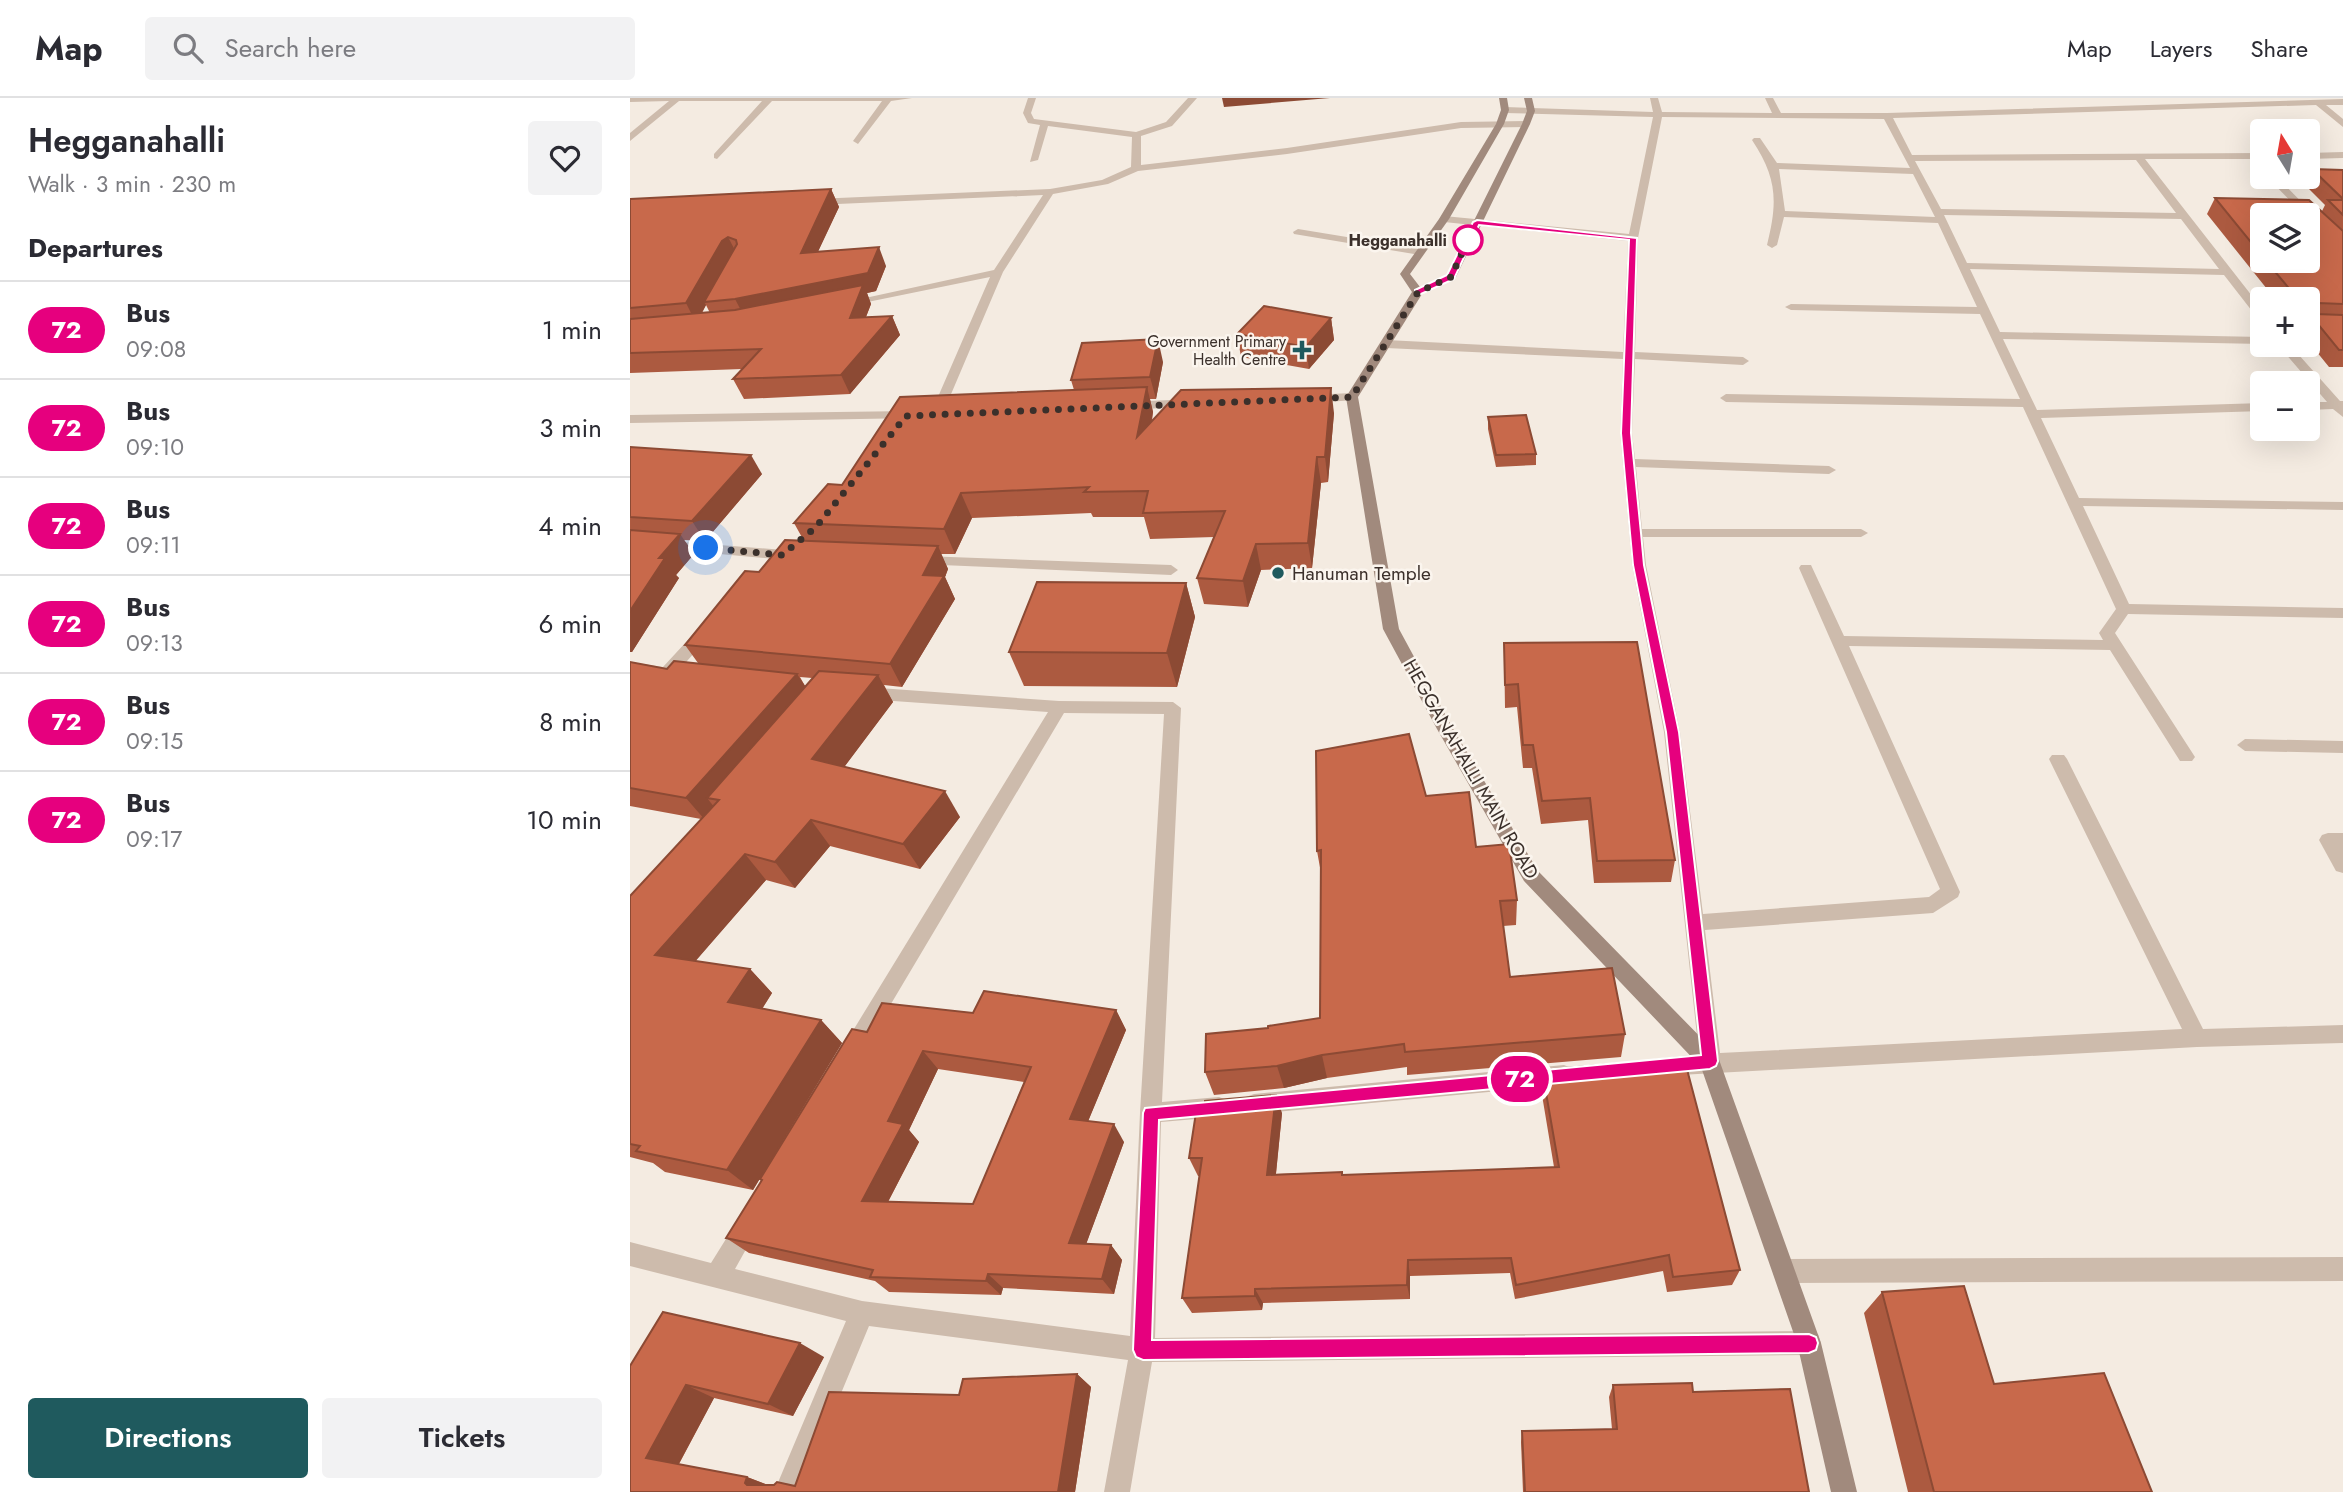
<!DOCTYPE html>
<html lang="en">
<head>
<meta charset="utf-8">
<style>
	:root { --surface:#fff; --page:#f2f2f3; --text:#2b2b33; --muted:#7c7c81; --line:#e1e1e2; --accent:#1f5a5e }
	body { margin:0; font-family:Jost,sans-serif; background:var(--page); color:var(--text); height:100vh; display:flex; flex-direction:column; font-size:26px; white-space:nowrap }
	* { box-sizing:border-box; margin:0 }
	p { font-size:23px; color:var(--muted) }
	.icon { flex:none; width:38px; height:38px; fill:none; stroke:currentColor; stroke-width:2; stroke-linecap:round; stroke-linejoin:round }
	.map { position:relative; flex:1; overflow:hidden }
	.drawer { display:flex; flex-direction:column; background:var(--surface); width:630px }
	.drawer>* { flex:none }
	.badge { padding:0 14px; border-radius:23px; font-size:24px; line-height:46px }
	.needle { width:46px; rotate:349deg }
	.buttons { position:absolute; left:1620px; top:21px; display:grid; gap:14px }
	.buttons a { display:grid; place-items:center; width:70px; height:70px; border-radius:7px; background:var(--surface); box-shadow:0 7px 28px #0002; font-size:35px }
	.you { position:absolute; width:35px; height:35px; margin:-18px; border:5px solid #fff; border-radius:50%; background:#1a73e8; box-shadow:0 0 0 10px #1a73e833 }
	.map>.badge { position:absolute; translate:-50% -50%; box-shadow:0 0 0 4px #fff }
	h2 { padding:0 28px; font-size:26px; line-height:63px }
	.round { display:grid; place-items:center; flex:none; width:74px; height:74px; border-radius:7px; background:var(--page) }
	.head { display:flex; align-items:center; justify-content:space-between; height:119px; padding:0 28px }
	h1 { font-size:33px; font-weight:600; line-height:52px }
	.action { display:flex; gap:14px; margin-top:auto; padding:14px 28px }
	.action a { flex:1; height:80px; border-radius:7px; background:var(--accent); color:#fff; font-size:28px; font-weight:600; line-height:80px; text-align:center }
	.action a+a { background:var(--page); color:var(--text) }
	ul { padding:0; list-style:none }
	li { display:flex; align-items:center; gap:21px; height:98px; padding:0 28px; border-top:2px solid var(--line) }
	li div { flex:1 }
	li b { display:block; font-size:26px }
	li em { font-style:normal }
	li .badge { min-width:77px; font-weight:700; text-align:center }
	header { display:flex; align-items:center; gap:42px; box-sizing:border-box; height:98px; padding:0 35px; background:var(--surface); border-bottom:2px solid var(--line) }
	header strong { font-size:33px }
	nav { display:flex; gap:38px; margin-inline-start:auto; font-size:24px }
	.search { width:490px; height:63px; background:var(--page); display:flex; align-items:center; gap:18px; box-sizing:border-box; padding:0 24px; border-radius:7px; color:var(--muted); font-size:26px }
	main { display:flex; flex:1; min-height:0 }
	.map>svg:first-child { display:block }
</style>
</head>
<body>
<header>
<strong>Map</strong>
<div class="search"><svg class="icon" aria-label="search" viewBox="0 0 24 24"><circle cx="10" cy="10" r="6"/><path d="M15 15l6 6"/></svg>Search here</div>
<nav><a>Map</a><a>Layers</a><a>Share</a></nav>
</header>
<main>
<section class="drawer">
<div class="head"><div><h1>Hegganahalli</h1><p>Walk · 3 min · 230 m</p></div><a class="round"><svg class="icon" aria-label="heart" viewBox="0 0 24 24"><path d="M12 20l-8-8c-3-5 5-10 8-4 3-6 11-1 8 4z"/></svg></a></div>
<h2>Departures</h2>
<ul>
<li><span class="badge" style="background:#e6007e;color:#fff">72</span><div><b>Bus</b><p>09:08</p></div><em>1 min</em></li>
<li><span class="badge" style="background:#e6007e;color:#fff">72</span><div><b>Bus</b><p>09:10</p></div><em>3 min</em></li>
<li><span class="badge" style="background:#e6007e;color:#fff">72</span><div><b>Bus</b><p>09:11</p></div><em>4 min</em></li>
<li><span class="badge" style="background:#e6007e;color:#fff">72</span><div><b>Bus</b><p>09:13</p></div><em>6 min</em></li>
<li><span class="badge" style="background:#e6007e;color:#fff">72</span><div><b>Bus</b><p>09:15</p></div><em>8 min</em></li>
<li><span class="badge" style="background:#e6007e;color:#fff">72</span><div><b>Bus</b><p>09:17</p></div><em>10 min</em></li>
</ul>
<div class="action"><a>Directions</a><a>Tickets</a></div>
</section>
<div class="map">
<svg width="1713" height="1394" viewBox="0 0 1713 1394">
	<rect width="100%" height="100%" fill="#f4ebe1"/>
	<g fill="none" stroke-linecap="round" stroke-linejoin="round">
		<g fill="#cdbbac" fill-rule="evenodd">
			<polygon points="0,0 282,0 261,3 228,46 223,43 252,3 142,3 87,61 84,60 84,56 132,3 49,3 0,43 0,35 39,3 0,4"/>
			<polygon points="398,0 406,0 401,15 404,21 506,34 536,24 558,0 567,0 542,28 511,38 511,67 657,50 831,24 896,23 900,26 896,29 831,30 657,56 508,73 478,86 423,96 373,174 313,315 311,318 303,318 301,315 360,179 218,208 212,205 364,172 413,97 185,107 180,104 185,101 420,91 472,82 501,69 502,39 418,28 408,62 400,64 410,27 398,25 393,15"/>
			<path d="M1020,0h8l4,14 110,1 -7,-15h8l8,15h106l456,-14v6h-17l17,14v8l-27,-22 -423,13 19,37 351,-2v6h-118l118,151v11l-4,-1 -35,-45 -254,-6 30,63 263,5v7l-260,-5 34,71 226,-7v8l-222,7 38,80 264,4v8l-260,-4 46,98 214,4v10l-215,-4 -13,19 80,124 -3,4h-12l-70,-111 -261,-4 111,246 -2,5 -25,16 -228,17 15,123 462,-24 -133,-270 3,-4h12l3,4 136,270 140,-4v18l-146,4 -536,29 -7,-3 -3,-7 3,-7 45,-5 -35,-322 -32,-167 -12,-132 3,-74 -237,-11 -6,-4 6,-4 237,12 5,-111 -184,-19 -5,-3 5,-3 185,18 24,-117 -148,-4 -4,-3 4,-3 148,5zM1032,19l222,2 26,49 -133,-5 -17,-25h-6l-2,2c25,38 26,61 15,105l5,3 5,-3 7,-28 154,6 39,84 -186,-3 -6,3 6,3 189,4 40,85 -294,-5 -6,4 6,4 297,5 93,202 -17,24 4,7 -259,-4 -33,-71h-10l-2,3 141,321 -11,8 -226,17 -23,-182 -34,-167 -3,-28h218l7,-4 -7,-4h-219l-6,-62 193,7 7,-4 -7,-4 -194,-7 -3,-26 3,-74 108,6 6,-4 -6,-4 -108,-5 3,-114zM1506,62l40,53 -235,-4 -26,-48zM1149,71l134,5 22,43 -150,-6zM1314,117l237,4 38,50 -252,-6z"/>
			<polygon points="1713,54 1713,60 1678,61 1678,55"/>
			<polygon points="1637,79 1647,79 1713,146 1713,155 1678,122 1678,117 1674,117"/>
			<polygon points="668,131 790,151 795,154 790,157 664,136 663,134"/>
			<polygon points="1648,247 1660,247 1710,303 1713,303 1713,319 1703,311 1678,312 1678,304 1697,304"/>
			<polygon points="722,295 726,296 726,302 680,305 674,301 680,297"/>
			<polygon points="561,301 565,302 565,308 498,312 492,308 498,304"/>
			<polygon points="281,313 285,314 285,320 0,325 0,317"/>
			<polygon points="0,440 167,453 174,458 167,463 0,448"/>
			<polygon points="293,458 541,467 548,472 541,477 288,466 286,463 288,460"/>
			<polygon points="74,529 79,530 82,534 79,538 43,579 0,576 0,564 33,569 69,530"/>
			<polygon points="235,589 429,603 543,604 551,610 532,1004 589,999 597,1002 600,1009 597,1016 589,1019 531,1024 525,1240 1179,1233 1188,1236 1191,1245 1188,1254 1179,1257 522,1264 500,1394 474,1394 498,1262 239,1228 170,1394 144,1394 216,1223 0,1168 0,1144 81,1165 109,1120 117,1116 125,1120 129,1128 105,1171 232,1203 500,1238 510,1015 534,616 434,615 230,958 223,960 216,958 213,951 216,944 418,614 235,601 227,595"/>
			<polygon points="1615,641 1713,643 1713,655 1615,653 1607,647"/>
			<polygon points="1698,735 1713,735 1713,775 1706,773 1689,742 1692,737"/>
			<polygon points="934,967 941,970 945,977 941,984 934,987 624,1016 616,1013 613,1006 616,999 624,996"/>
			<polygon points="1713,1159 1713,1183 1156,1185 1148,1181 1144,1173 1148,1165 1156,1161"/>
		</g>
		<polygon fill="#a18a7d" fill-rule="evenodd" points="869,0 877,0 879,12 874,26 819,121 780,176 790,189 817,177 892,26 897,13 894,0 902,0 905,13 900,26 826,179 792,196 728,299 769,531 822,629 908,773 1087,956 1191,1245 1227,1394 1201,1394 1167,1245 1071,969 894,783 807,631 753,531 716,299 782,194 770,176 809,121 866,26 871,12"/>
	</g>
	<g fill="#ac5a40" fill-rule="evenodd">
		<path d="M1682,71l31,1v197h-14l-21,-26v-42h-33l-68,-85 8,-16 107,13 3,-6 -21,-21zM1633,117l45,46h-45z"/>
		<path d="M201,91l8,18 -21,44 68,15 -10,25 -9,2 4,11 -5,13 26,-1 8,19 -50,59 -106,5 -11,-20 9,-10 -112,4v-174zM76,207l4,8h-8z"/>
		<polygon points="701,220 704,242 679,271 611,259 607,236"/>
		<path d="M533,264l-7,37h-6l3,13 -1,9 182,-8 -6,69 -7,1 -9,85 -51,2 -13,37 -44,-3 -7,-26 17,-41 -64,2 -6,-22h-51l-2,-4 -119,5 -17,36h-14l7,15 -3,8 10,22 -53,88 -18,-2 9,17 -49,65 116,50 -40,52 -90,-23 -35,42 -29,-8 -71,81 55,8 22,24 -10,16 59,11 21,23 -89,147 -88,-18 -12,-9 -23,-6v-261l71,-77 -71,-13v-144l37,7 31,-6 -13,-18 74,-73 45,-31 -10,-18 48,-38 232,-95 -3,-10zM170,579l12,1 -7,8z"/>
		<polygon points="858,319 906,356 906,367 866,369 858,331"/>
		<polygon points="0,349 132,376 75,443 54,442 64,456 46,477 49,480 2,554 0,554"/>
		<polygon points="556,485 565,519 547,589 394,588 379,554"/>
		<polygon points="874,545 1045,762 1041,784 964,785 958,722 911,726 902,670 893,670 887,609 875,610"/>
		<polygon points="796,698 846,749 887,802 886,827 873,828 880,879 995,936 991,959 777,977 777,969 697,980 654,990 584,997 575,974 638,930 690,920 691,775 687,753"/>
		<path d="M486,912l10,20 -38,91 36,21 -38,102 25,1 11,15 -8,34 -111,-6 -2,7 -112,-3 -14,-11 -126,-28 -23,-15 36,-57 -2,-2 107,-147 106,-19zM308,971l86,13 -51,122 -85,-2 31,-60 -10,-12z"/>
		<polygon points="912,972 1110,1172 1102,1187 1037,1194 1033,1173 885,1201 880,1175 780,1178 780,1201 633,1205 632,1212 562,1215 552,1200 570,1078 568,1078 559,1060 575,1008 652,1015 646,1076 712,1074 713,1077 924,1069 911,991"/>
		<polygon points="1252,1194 1364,1286 1522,1394 1278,1394 1234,1215"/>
		<polygon points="194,1259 163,1318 84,1300 49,1366 117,1379 138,1387 165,1388 329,1297 447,1276 461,1289 445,1394 0,1394 0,1268"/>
		<polygon points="983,1287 1063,1294 1179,1394 893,1394 891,1344 892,1333 982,1331 979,1299"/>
	</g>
	<g fill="#8c4a34">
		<polygon points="592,0 700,0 594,9"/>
		<polygon points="201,91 209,109 179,173 171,155"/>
		<polygon points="98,139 108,158 74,204 76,207 66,225 56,205 92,143"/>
		<polygon points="249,149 256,168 246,193 237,195 241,206 228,239 115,220 105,201"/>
		<polygon points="262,218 270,237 220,296 211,277"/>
		<polygon points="701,220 704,242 679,271 676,249"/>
		<polygon points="528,241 533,264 526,301 520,279"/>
		<polygon points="517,289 523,314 514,364 507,339"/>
		<polygon points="701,290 704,315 698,384 695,359"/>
		<polygon points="121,357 132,376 75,443 62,423"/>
		<polygon points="687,359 691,385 682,470 678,445"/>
		<polygon points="331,395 342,420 325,456 314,431"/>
		<polygon points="50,436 64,456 46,477 49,480 2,554 0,554 0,513 29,460"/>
		<polygon points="626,446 631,472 618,509 613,483"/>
		<polygon points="308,448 318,471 315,479 325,501 272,589 260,566 293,477"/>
		<polygon points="556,485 565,519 547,589 537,555"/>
		<polygon points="167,576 182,598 77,700 85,710 75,722 56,700"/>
		<polygon points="248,577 263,604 200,688 182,661"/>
		<polygon points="315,693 330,719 290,771 273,746"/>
		<polygon points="181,722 200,748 165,790 145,764"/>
		<polygon points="115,756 136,782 50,881 25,857"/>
		<polygon points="120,871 142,895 121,928 98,904"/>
		<polygon points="486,912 496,932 452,1038 440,1021"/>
		<polygon points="191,922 212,945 123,1092 97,1072"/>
		<polygon points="293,953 308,971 279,1032 289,1044 250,1119 232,1103 258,1023"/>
		<polygon points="692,957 697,980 654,990 647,968"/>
		<polygon points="646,997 652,1015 644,1094 637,1077"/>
		<polygon points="484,1026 494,1044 451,1160 439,1145"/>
		<polygon points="481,1147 492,1162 484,1196 472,1181"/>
		<polygon points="778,1162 780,1178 780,1201 777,1187"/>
		<polygon points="358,1176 373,1190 371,1197 356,1183"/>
		<polygon points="625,1191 633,1205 632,1212 625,1198"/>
		<polygon points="170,1245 194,1259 163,1318 138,1306"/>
		<polygon points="447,1276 461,1289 445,1394 428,1394"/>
		<polygon points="56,1287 84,1300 46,1371 16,1360"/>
		<polygon points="117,1379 143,1389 117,1387 115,1385"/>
	</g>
	<g fill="#c8694b" stroke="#8c4a34" stroke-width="2" fill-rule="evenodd">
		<polygon points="1682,71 1713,72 1713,101"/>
		<polygon points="201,91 171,155 249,149 238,175 105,201 74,204 107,146 106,142 98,139 92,143 56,205 0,210 0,101"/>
		<polygon points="1585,100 1679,102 1713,133 1713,206 1688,205 1685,208 1686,216 1713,217 1713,252 1709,252 1678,214 1678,201 1668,201 1636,163 1678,163 1678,117 1633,117 1633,159"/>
		<polygon points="1698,102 1713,102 1713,117"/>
		<polygon points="233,187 220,220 262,218 211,277 103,281 131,251 0,255 0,221 105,212"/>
		<polygon points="634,208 701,220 676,249 607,236"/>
		<polygon points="528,241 520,279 441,282 452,245"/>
		<polygon points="517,289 507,339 551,292 701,290 695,359 687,359 678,445 626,446 613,483 567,480 595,413 513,415 518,393 454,394 459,389 331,395 314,431 164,425 198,386 212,387 270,299"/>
		<polygon points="896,317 906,356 866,357 858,319"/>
		<polygon points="0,349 121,357 62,423 0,419"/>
		<polygon points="0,432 50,436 29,460 35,460 0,513"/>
		<polygon points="155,442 308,448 293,477 314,478 260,566 55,547 115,473 129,474"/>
		<polygon points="407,484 556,485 537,555 379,554"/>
		<polygon points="1007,544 1045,762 967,763 960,700 912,703 903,647 893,647 888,586 875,587 874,545"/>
		<polygon points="44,563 167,576 56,700 0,690 0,564 37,571"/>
		<polygon points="189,573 248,577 182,661 315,693 273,746 181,722 145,764 115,756 25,857 120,871 98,904 191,922 97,1072 6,1053 10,1048 0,1046 0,798 89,702 77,700"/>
		<polygon points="779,636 796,698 839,694 846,749 879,746 887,802 870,803 880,879 982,870 995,936 775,954 774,946 692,957 647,968 575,974 576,936 638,930 638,928 690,920 691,752 687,753 686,653"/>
		<path d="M354,893l132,19 -46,109 44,5 -45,119 42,2 -9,34 -114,-5 -2,7 -116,-4 3,-7 -147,-32 36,-58 -2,-1 92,-150 15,3 15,-29 91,10zM293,953l108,16 -58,137 -111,-3 41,-77 -15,-3z"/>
		<polygon points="1054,960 1110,1172 1043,1179 1039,1157 886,1187 881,1160 778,1162 777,1187 625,1191 625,1198 552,1200 572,1060 559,1060 567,1008 575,1008 575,1003 646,997 637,1077 712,1074 712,1077 929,1069 912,972"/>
		<polygon points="1334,1188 1364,1286 1474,1275 1522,1394 1304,1394 1252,1194"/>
		<polygon points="33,1214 170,1245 138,1306 56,1287 16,1360 117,1379 115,1385 117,1387 144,1387 147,1384 165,1388 199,1294 329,1297 333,1281 447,1276 428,1394 0,1394 0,1268"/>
		<polygon points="1062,1285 1063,1294 1160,1291 1179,1394 895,1394 892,1333 987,1331 983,1287"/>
	</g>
	<polygon fill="#e6007e" stroke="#fff" stroke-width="2" points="847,122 1007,140 1001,335 1011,435 1014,467 1049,634 1088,963 1086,968 1080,971 529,1022 522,1242 1179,1236 1186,1239 1188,1245 1186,1252 1179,1255 513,1262 506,1259 503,1252 513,1015 515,1010 1071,957 1036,634 1003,467 1000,435 991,335 999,142 849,127 824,181 791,196 785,196 785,192 817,177 843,124"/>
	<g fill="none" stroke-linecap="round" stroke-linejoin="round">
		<polyline stroke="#3b302b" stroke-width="7" stroke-dasharray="0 12.6" points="76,450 152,457 186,429 276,318 722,299 788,194 821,179 838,142"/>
	</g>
	<circle fill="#fff" stroke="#e6007e" stroke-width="3.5" cx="838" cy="142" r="14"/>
	<g fill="#1f5a5e" stroke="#fbf5ee" stroke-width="2.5">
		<path d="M668.5 241.5h7v7h7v7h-7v7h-7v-7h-7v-7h7z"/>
		<circle cx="648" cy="475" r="7"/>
	</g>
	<g text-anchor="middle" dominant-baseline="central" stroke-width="5" stroke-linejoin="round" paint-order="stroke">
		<g font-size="16" font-weight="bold" fill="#3b302b" stroke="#fbf5ee" text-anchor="end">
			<text x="817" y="142">Hegganahalli</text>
		</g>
		<g font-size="16" fill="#3b302b" stroke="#fbf5ee" text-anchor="end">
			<text x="656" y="243">Government Primary<tspan x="656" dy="18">Health Centre</tspan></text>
		</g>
		<g font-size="19" fill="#3b302b" stroke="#fbf5ee" text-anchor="start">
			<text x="662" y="475">Hanuman Temple</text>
		</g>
		<g font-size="19" fill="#3b302b" stroke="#fbf5ee">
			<text transform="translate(841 671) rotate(60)">HEGGANAHALLI MAIN ROAD</text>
		</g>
	</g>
</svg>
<div class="buttons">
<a><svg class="needle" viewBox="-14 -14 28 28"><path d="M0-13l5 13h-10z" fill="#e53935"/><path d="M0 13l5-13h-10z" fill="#7c7c81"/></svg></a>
<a><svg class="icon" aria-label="layers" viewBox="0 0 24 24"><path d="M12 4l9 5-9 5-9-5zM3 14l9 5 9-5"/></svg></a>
<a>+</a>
<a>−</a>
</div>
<div class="you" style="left:76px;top:450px"></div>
<b class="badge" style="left:890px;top:981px;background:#e6007e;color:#fff">72</b>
</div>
</main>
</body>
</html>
